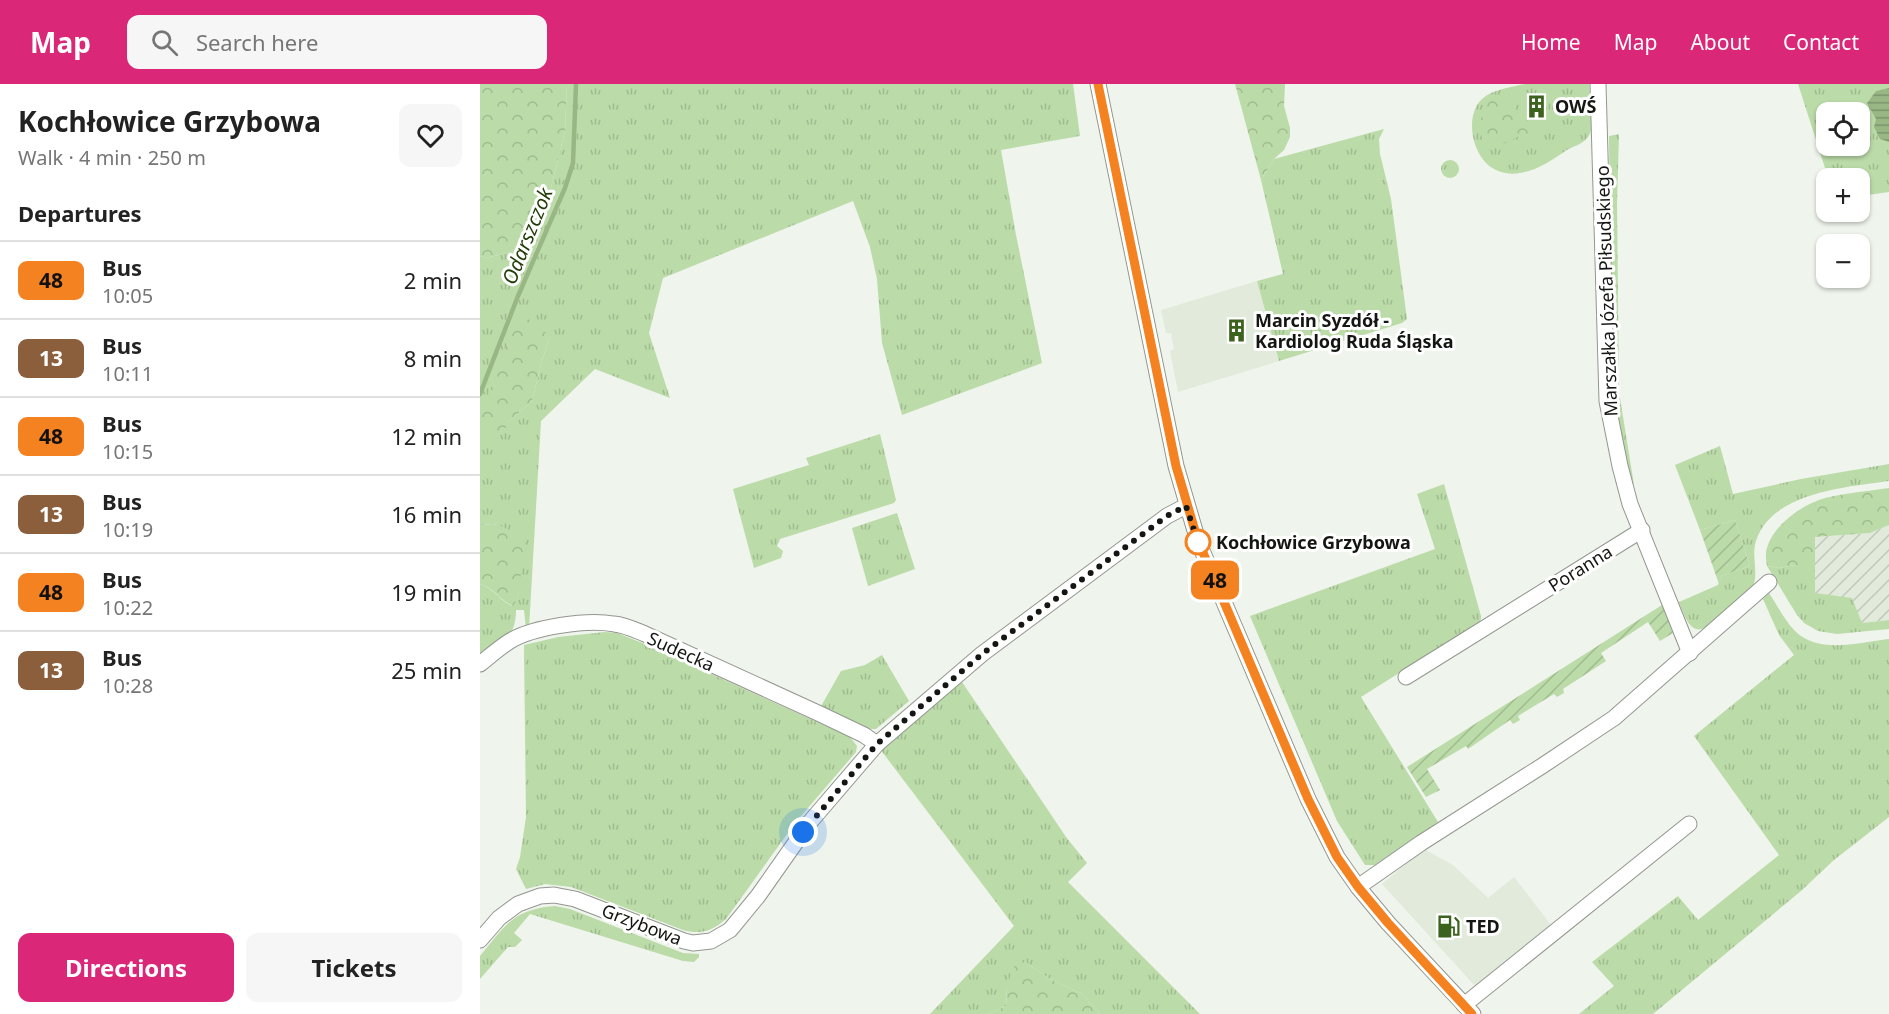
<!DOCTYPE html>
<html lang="en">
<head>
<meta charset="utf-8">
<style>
	:root { --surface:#fff; --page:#f6f6f6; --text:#222; --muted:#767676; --line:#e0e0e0; --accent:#db2777 }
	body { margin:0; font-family:"Noto Sans",sans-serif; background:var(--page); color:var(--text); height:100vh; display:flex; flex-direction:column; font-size:22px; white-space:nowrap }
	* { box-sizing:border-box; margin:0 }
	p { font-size:20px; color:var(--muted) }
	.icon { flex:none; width:33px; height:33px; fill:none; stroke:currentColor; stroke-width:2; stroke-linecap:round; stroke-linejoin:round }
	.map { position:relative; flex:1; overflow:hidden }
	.details { display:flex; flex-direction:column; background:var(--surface); width:480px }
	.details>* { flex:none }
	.badge { padding:0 12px; border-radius:9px; font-size:21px; line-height:39px }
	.fabs { position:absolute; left:1336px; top:18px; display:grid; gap:12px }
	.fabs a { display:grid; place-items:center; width:54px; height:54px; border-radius:12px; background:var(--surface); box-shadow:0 2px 4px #0004; font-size:30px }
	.you { position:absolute; width:30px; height:30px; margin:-15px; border:4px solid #fff; border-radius:50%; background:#1a73e8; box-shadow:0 0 0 9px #1a73e833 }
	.map>.badge { position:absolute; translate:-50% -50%; box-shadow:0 0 0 3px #fff }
	h2 { padding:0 18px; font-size:22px; line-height:54px }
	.round { display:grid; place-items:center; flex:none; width:63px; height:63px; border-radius:12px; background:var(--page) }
	.overview { display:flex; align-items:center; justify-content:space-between; height:102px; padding:0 18px }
	h1 { font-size:28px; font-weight:700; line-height:45px }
	.cta { display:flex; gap:12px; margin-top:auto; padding:12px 18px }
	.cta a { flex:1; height:69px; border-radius:12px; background:var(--accent); color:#fff; font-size:24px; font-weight:700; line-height:69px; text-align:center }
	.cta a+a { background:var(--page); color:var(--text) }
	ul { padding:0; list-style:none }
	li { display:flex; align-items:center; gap:18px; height:78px; padding:0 18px; border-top:2px solid var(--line) }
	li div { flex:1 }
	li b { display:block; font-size:22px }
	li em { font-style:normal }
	li .badge { min-width:66px; font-weight:700; text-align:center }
	header { display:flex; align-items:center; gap:36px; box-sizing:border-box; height:84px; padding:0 30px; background:var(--accent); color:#fff }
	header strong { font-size:28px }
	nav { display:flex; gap:33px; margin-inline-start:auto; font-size:21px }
	.search { width:420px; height:54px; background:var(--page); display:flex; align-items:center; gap:15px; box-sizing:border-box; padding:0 21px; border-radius:12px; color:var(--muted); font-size:22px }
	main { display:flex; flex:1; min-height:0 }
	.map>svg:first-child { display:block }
</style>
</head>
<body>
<header>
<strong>Map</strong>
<div class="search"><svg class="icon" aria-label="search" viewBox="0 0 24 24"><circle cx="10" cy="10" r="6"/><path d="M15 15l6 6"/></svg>Search here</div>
<nav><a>Home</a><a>Map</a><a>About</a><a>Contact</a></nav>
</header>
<main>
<section class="details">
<div class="overview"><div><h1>Kochłowice Grzybowa</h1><p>Walk · 4 min · 250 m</p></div><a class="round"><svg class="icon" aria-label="heart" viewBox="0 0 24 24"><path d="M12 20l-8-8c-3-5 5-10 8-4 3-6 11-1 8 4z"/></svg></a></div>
<h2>Departures</h2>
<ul>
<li><span class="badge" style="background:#f58220;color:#111">48</span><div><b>Bus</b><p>10:05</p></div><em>2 min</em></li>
<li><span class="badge" style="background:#8b5e3c;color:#fff">13</span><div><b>Bus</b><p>10:11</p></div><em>8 min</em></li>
<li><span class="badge" style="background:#f58220;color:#111">48</span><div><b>Bus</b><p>10:15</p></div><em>12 min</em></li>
<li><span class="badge" style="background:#8b5e3c;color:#fff">13</span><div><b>Bus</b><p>10:19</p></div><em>16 min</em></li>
<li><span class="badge" style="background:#f58220;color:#111">48</span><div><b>Bus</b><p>10:22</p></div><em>19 min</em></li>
<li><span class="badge" style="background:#8b5e3c;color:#fff">13</span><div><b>Bus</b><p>10:28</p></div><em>25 min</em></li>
</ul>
<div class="cta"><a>Directions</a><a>Tickets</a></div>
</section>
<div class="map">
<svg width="1409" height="930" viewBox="0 0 1409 930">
	<defs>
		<pattern id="industrial-furrows" width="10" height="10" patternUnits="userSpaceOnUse" patternTransform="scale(1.5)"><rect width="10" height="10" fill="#e1eadb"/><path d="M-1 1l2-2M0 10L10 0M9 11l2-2" fill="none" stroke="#c0c8bb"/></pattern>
		<pattern id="grass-tufts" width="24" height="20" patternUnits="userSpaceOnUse" patternTransform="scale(1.5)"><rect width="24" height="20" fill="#bbdba8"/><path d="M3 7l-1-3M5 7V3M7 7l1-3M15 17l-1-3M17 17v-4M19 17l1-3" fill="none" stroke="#a0bb90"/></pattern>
		<pattern id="forest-crowns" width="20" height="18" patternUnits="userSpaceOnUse" patternTransform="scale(1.5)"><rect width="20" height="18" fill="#bbdba8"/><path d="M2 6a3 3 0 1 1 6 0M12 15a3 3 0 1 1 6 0" fill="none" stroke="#a0bb90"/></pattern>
		<pattern id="garden-furrows" width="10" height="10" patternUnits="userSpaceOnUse" patternTransform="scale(1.5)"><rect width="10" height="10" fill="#bbdba8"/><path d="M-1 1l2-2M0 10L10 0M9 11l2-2" fill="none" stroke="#a0bb90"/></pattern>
		<pattern id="water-rules" width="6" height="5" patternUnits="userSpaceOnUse" patternTransform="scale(1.5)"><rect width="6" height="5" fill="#98b785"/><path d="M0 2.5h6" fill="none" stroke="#7b946c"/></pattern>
	</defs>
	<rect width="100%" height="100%" fill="#eff4ec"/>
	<g fill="#e1eadb">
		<polygon points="777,197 799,277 698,308 690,267 694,265 691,249 686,249 681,226"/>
		<polygon points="944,765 973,781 1008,814 1034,793 1071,841 996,903 902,800"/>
	</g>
	<polygon fill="url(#industrial-furrows)" points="1409,441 1409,536 1382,539 1335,509 1335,453 1390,449"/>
	<g fill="url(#grass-tufts)" fill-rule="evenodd">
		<path d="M87,0h506l7,52 -79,14 15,85 26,128 -140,52 -20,-72 -5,-64 -7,-32 -17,-46 -190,77 -14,55 21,65 -75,-29 -54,52 -12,207 -3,1 -2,-19h-8c0,29 -15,32 -36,48v-74c13,4 19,16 32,22l6,-8 1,-12 -20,-61 -19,-1v-268l6,2 25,-6 23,5 31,-126zM70,252l-8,25 -10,40 -25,22z"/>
		<path d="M1045,0h64c1,13 4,34 2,46 -3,14 -17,15 -27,22 -19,13 -44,29 -68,18 -23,-10 -33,-53 -14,-71 11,-10 30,-12 43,-15z"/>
		<path d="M1318,0h91v108l-29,4v-18h-29l-5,-7zM1347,28h33v34h-33z"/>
		<polygon points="904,45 899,55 900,70 911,115 927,235 922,239 799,277 777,197 803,190 781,96 794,75"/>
		<polygon points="1139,50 1137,120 1139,308 1154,401 1144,374 1132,302 1129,52"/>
		<circle cx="970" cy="85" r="9"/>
		<polygon points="400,350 416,416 414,419 300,455 297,462 303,467 301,474 274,484 253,405 329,381 326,374"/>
		<path d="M1240,362l13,48 68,-15 88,-15v17c-41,6 -118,11 -133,60 -5,15 3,32 -3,45l-46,40c-16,12 -23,-11 -28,-24l39,-17 3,-9 29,-10 -15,-46 -35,10 -25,-65z"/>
		<polygon points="964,400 1001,532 1000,538 881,613 958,738 895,781 885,781 857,737 770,532 955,465 937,410"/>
		<polygon points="417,429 435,485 388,502 372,444"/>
		<polygon points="1315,481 1335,481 1335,509 1372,514 1382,539 1409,536 1409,545 1357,550 1338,547 1324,539 1317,531 1287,482 1299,484"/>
		<path d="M1289,509c8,12 16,28 26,38 24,24 64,11 94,8v178l-55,43 -33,31 -148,123h-74l35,-28 -22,-24 86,-66 20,24 81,-65 -85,-119 100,-81 -15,-20 -16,-36z"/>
		<path d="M125,548l12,1 28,11 205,93 7,9 -1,6 -61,71 -69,96c-14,12 -25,16 -43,11l-112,-43 -26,-3 -19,5 -10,-20 4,-12 6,-40 -2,-172 34,-8z"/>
		<polygon points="402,571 429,617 396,645 386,645 340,624 361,587 385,581"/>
		<polygon points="482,598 586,753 607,779 588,798 720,930 620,930 602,910 570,895 545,878 527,903 526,922 508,930 450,930 534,842 400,665"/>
		<path d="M75,822l15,3 113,44 16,1v3l-5,5 -11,-1 -153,-47 -16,19 8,7 -7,7h-7l-28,32v-23c25,-30 33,-47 75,-50z"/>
	</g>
	<g fill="url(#forest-crowns)">
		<polygon points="0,0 87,0 85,47 54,173 31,168 6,174 0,172"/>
		<polygon points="755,0 805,0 804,22 810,44 810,53 804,66 794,75 781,96"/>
		<path d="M1030,11l6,1 -1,13 5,10c15,5 23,-5 37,-5l1,10c-7,7 -27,8 -38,12 -10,3 -21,13 -33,11 -11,-13 -8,-41 8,-49 5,-2 10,-3 15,-3z"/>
		<polygon points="39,228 70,252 62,277 52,317 27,339 24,350 2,349 2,327"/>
		<path d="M1409,404v37l-19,8 -55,4v28h-20l-16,3 -12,-2c-1,-6 -2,-13 0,-18 6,-23 36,-44 58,-50 21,-5 43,-7 64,-10z"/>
		<path d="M0,440l19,1 26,13 -7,60 -5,8c-15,-7 -19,-18 -33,-22z"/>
		<polygon points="545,878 570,895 602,910 620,930 508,930 526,922 527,903 533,883"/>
	</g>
	<g fill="url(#garden-furrows)">
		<polygon points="1255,436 1270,482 1241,492 1239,500 1220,446"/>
		<polygon points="1182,521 1193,549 1180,557 1168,538 1121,569 1126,577 1083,605 1084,609 1077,613 1074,610 1038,632 1040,636 1033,640 1030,636 988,665 986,662 947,685 960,706 946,713 927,683"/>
	</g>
	<polygon fill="url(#water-rules)" points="1409,4 1409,58 1400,55 1394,43 1396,35 1387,19 1396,7"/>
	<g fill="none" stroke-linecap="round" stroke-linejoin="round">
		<polyline stroke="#98b785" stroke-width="4.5" points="0,310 38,212 85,104 93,79 96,0"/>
		<defs>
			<g id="minor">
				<polyline points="618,0 696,382 718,457 828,715 857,773 878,803 908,839 993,930"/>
				<polyline points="1118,0 1127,317 1140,382 1150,420 1210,569"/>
				<path d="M0,580c10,-8 19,-16 30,-23 23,-14 77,-22 104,-17 11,1 21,6 31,10l173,79 46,22 13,9"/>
				<polyline points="926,593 1162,446"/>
				<polyline points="878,803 941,759 1062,682 1134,634 1289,498"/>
				<polyline points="0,856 19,834 38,820 60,812 74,811 95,815 204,857 213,859 231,857 250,846 278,812 330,738 397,660 502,570 687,432 706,422"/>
				<polyline points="984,921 1209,740"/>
			</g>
		</defs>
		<use href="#minor" stroke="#939790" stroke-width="17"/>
		<use href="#minor" stroke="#fff" stroke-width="15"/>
	</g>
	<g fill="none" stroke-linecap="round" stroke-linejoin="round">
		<defs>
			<polyline id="line" points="618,0 696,382 718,457 828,715 857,773 878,803 908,839 992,930"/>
		</defs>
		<use href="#line" stroke="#fff" stroke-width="14"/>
		<use href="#line" stroke="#f58220" stroke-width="9"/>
		<polyline stroke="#141613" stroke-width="6" stroke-dasharray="0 10.8" points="323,748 397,660 502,570 687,432 706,422 718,458"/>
	</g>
	<defs>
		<symbol id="building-bare" viewBox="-9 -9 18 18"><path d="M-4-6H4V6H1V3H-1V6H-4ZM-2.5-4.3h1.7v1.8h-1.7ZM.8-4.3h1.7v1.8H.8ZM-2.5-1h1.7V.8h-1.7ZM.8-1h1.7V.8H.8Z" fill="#3c631d" stroke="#fff" stroke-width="2.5" paint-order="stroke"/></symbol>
		<symbol id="fuel-bare" viewBox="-9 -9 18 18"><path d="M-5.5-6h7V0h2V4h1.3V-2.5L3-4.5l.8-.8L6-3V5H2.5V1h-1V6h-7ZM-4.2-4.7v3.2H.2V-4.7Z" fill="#3c631d" stroke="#fff" stroke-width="2.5" paint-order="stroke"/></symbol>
	</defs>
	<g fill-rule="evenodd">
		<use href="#building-bare" x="1040" y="6" width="33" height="33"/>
		<use href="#building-bare" x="740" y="230" width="33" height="33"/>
		<use href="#fuel-bare" x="952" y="826" width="33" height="33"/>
	</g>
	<circle fill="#fff" stroke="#f58220" stroke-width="3" cx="718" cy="458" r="12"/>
	<g text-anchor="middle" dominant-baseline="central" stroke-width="6" stroke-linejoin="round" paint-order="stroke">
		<g font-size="18" font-weight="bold" fill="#141613" stroke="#fff" text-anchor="start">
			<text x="1075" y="22">OWŚ</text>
			<text x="775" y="236">Marcin Syzdół -<tspan x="775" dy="21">Kardiolog Ruda Śląska</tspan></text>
			<text x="986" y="842">TED</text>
		</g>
		<g font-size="18" fill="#141613" stroke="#fff">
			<text transform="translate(1126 207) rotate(-92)">Marszałka Józefa Piłsudskiego</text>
			<text transform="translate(1100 484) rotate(-32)">Poranna</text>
			<text transform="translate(201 567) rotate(24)">Sudecka</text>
			<text transform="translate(162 840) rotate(21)">Grzybowa</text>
		</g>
		<g font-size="18" font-weight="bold" fill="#141613" stroke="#fff" text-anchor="start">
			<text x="736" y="458">Kochłowice Grzybowa</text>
		</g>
		<g font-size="20" font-style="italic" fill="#223e08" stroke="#fff">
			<text transform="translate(47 152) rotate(-68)">Odarszczok</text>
		</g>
	</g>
</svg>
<div class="fabs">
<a><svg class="icon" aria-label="locate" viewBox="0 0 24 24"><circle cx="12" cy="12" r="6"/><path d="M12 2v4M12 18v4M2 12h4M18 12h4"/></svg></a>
<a>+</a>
<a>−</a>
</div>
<div class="you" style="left:323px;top:748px"></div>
<b class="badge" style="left:735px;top:496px;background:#f58220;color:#111">48</b>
</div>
</main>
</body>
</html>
